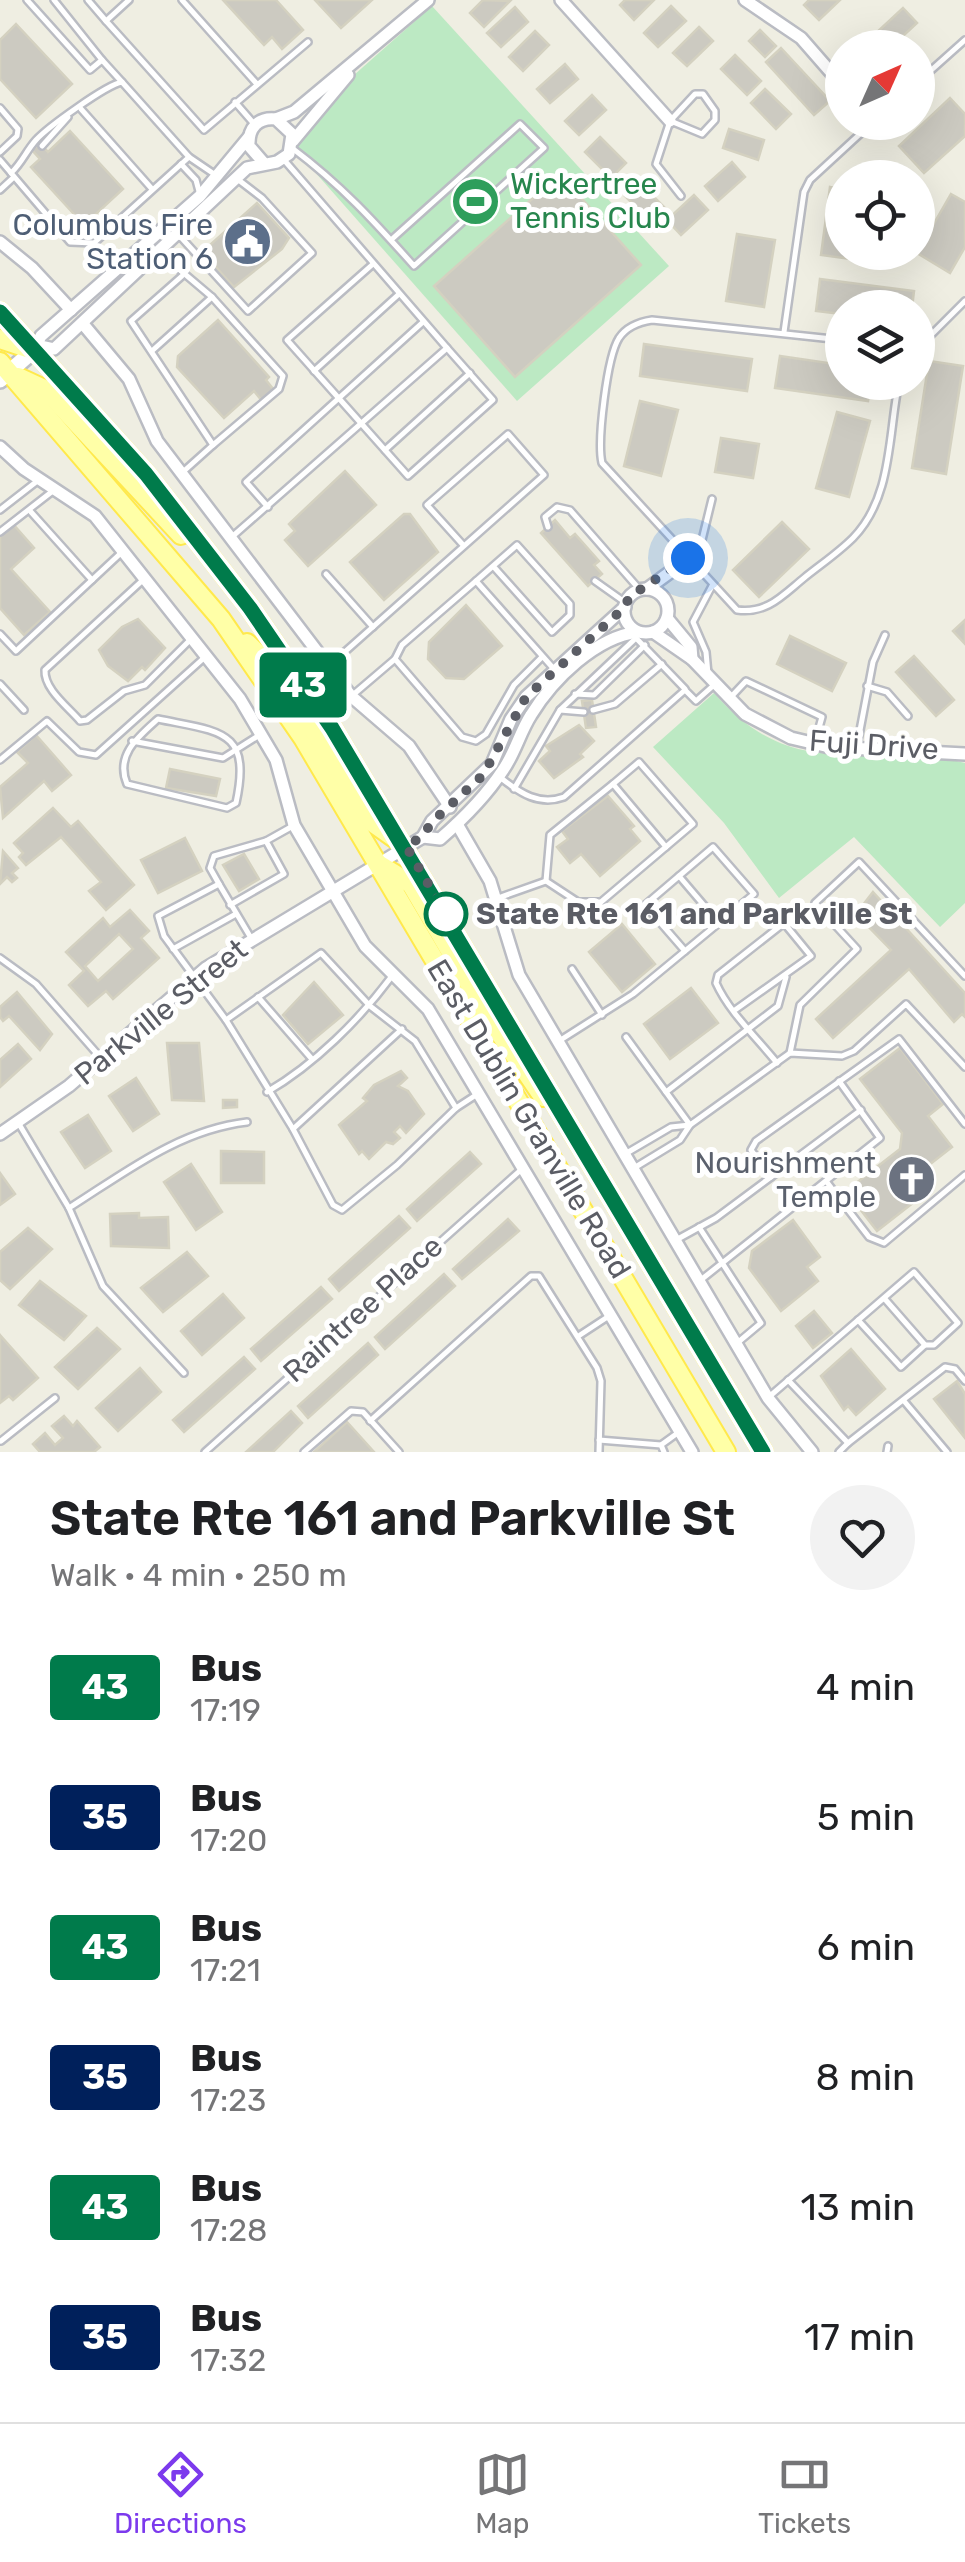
<!DOCTYPE html>
<html lang="en">
<head>
<meta charset="utf-8">
<style>
	:root { --surface:#fff; --page:#f2f2f2; --text:#202124; --muted:#757577; --line:#e0e0e0; --accent:#7c3aed }
	body { margin:0; font-family:Rubik,sans-serif; background:var(--page); color:var(--text); height:100vh; display:flex; flex-direction:column; font-size:38px; white-space:nowrap }
	* { box-sizing:border-box; margin:0 }
	p { font-size:32px; color:var(--muted) }
	.icon { flex:none; width:55px; height:55px; fill:none; stroke:currentColor; stroke-width:2; stroke-linecap:round; stroke-linejoin:round }
	.map { position:relative; height:1452px; overflow:hidden }
	.side { display:flex; flex-direction:column; background:var(--surface); flex:1 }
	.side>* { flex:none }
	.badge { padding:0 20px; border-radius:8px; font-size:35px; line-height:65px }
	.needle { width:65px; rotate:45deg }
	.fabs { position:absolute; left:825px; top:30px; display:grid; gap:20px }
	.fabs a { display:grid; place-items:center; width:110px; height:110px; border-radius:50%; background:var(--surface); box-shadow:0 10px 40px #0002; font-size:50px }
	.you { position:absolute; width:50px; height:50px; margin:-25px; border:8px solid #fff; border-radius:50%; background:#1a73e8; box-shadow:0 0 0 15px #1a73e833 }
	.map>.badge { position:absolute; translate:-50% -50%; box-shadow:0 0 0 5px #fff }
	.round { display:grid; place-items:center; flex:none; width:105px; height:105px; border-radius:52px; background:var(--page) }
	.summary { display:flex; align-items:center; justify-content:space-between; height:170px; padding:0 50px }
	h1 { font-size:48px; font-weight:600; line-height:75px }
	ul { padding:0; list-style:none }
	li { display:flex; align-items:center; gap:30px; height:130px; padding:0 50px }
	li div { flex:1 }
	li b { display:block; font-size:38px }
	li em { font-style:normal }
	li .badge { min-width:110px; font-weight:700; text-align:center }
	.tabs { display:flex; justify-content:space-around; align-items:center; height:140px; border-top:2px solid var(--line); background:var(--surface); font-size:28px; color:var(--muted) }
	.tabs a { display:grid; justify-items:center; gap:5px }
	.tabs .on { color:var(--accent) }
	.map>svg:first-child { display:block }
</style>
</head>
<body>
<div class="map">
<svg width="965" height="1452" viewBox="0 0 965 1452">
	<rect width="100%" height="100%" fill="#efeee2"/>
	<g fill="#bce9c3">
		<polygon points="432,6 669,266 517,401 284,137"/>
		<path d="M714,693c83,95 152,45 251,70v140l-25,24 -86,-90 -75,61 -55,-75 -71,-76z"/>
	</g>
	<g fill="#cccac1" stroke="#d4d1c0" stroke-width="2.5" fill-rule="evenodd">
		<polygon points="223,0 276,0 303,30 282,49 272,37 264,45"/>
		<polygon points="315,0 372,0 341,28"/>
		<polygon points="483,0 510,1 484,27 470,13"/>
		<polygon points="625,0 654,0 634,20 620,5"/>
		<polygon points="809,0 840,0 819,20 804,5"/>
		<polygon points="671,6 686,21 658,47 644,33"/>
		<polygon points="515,7 528,22 501,47 487,33"/>
		<polygon points="903,8 917,23 890,48 860,48"/>
		<polygon points="16,24 72,84 36,118 0,79 0,40"/>
		<polygon points="699,27 713,41 687,66 673,53"/>
		<polygon points="760,30 776,46 765,57 749,41"/>
		<polygon points="535,31 549,45 523,71 509,57"/>
		<polygon points="781,48 830,101 814,115 766,62"/>
		<polygon points="735,55 761,81 747,95 721,69"/>
		<polygon points="565,64 578,79 550,103 537,89"/>
		<polygon points="765,89 791,114 776,129 751,103"/>
		<polygon points="592,95 606,110 579,135 565,121"/>
		<polygon points="950,98 965,114 965,136 924,173 899,146"/>
		<polygon points="729,129 764,140 758,160 723,148"/>
		<polygon points="70,131 123,189 84,225 31,167 40,159 32,150 40,143 48,152"/>
		<polygon points="600,137 626,163 611,178 585,152"/>
		<polygon points="732,162 745,177 718,201 705,186"/>
		<polygon points="560,174 641,265 515,377 434,286"/>
		<polygon points="639,182 665,208 651,222 625,196"/>
		<polygon points="830,187 842,189 842,252 860,252 859,260 821,255"/>
		<polygon points="951,194 965,202 965,247 950,273 917,253"/>
		<polygon points="694,195 708,210 681,235 667,220"/>
		<polygon points="257,203 289,238 282,249 234,287 202,252"/>
		<polygon points="737,234 775,240 764,307 726,301"/>
		<polygon points="820,279 914,291 912,308 842,308 842,314 816,311"/>
		<polygon points="218,320 269,377 266,380 274,390 262,401 254,391 224,418 177,367 178,356"/>
		<polygon points="644,344 752,359 747,391 640,376"/>
		<polygon points="780,356 842,365 842,382 871,382 868,401 775,388"/>
		<polygon points="929,361 963,366 946,474 912,468"/>
		<polygon points="640,401 678,410 661,476 624,466"/>
		<polygon points="837,412 870,421 849,497 816,488"/>
		<polygon points="721,438 759,444 753,478 715,472"/>
		<polygon points="345,471 376,505 308,566 285,540 295,531 289,524"/>
		<polygon points="404,514 410,514 438,552 384,600 350,562"/>
		<polygon points="555,520 570,538 575,534 599,561 594,565 602,574 588,586 541,533"/>
		<polygon points="782,522 809,549 759,597 733,570"/>
		<polygon points="13,524 34,548 11,569 50,612 24,635 0,608 0,536"/>
		<polygon points="466,605 502,646 464,679 446,678 428,659 429,642"/>
		<polygon points="138,619 165,648 145,670 142,667 128,681 108,666 99,650 122,627"/>
		<polygon points="965,620 965,644 953,631"/>
		<polygon points="790,636 846,663 832,691 777,664"/>
		<polygon points="914,656 954,700 936,716 896,672"/>
		<polygon points="592,700 596,727 586,728 582,701"/>
		<polygon points="579,725 594,741 580,754 583,757 554,778 539,761 550,751 546,746"/>
		<polygon points="36,735 71,775 52,791 44,781 3,818 0,787 28,763 17,752"/>
		<polygon points="170,769 220,779 216,796 166,788"/>
		<polygon points="608,796 634,826 630,829 640,841 600,876 581,854 570,863 557,847 568,839 562,831"/>
		<polygon points="53,808 71,827 78,821 134,885 106,910 89,891 101,882 61,837 26,865 19,857 23,853 14,843"/>
		<polygon points="185,838 202,871 158,893 141,860"/>
		<polygon points="3,851 18,868 12,873 17,878 12,882 7,877 0,884"/>
		<polygon points="244,854 259,879 239,891 223,865"/>
		<polygon points="873,892 965,993 965,1017 962,1014 954,1022 909,969 833,1038 816,1019 891,950 856,914"/>
		<path d="M130,910l19,21 -8,7 18,20 -46,41 -7,-8 -18,15 -19,-21 15,-14 -18,-19 37,-34 7,9zM119,934l14,15 -35,32 -13,-15z"/>
		<polygon points="622,924 655,964 622,992 589,952"/>
		<polygon points="314,982 343,1015 308,1044 283,1015"/>
		<polygon points="691,988 718,1023 670,1059 644,1024"/>
		<polygon points="17,992 52,1034 40,1050 9,1016 3,1021 0,1017 0,1007"/>
		<polygon points="167,1043 199,1043 204,1101 172,1100"/>
		<polygon points="18,1044 31,1059 0,1087 0,1060"/>
		<polygon points="900,1048 943,1104 928,1116 952,1147 920,1172 932,1188 877,1231 846,1191 900,1149 902,1133 860,1079"/>
		<polygon points="401,1071 407,1078 398,1086 408,1091 424,1114 406,1133 400,1126 394,1132 400,1138 393,1144 386,1142 369,1159 362,1151 359,1154 339,1125 367,1101 363,1098 374,1085"/>
		<polygon points="136,1078 159,1114 133,1131 109,1096"/>
		<polygon points="223,1100 237,1100 237,1107 223,1108"/>
		<polygon points="88,1115 111,1151 85,1168 61,1132"/>
		<polygon points="221,1151 264,1152 264,1183 221,1183"/>
		<polygon points="470,1152 481,1164 417,1221 407,1209"/>
		<polygon points="191,1164 222,1212 196,1230 164,1182"/>
		<polygon points="0,1173 15,1194 0,1205"/>
		<polygon points="139,1213 139,1218 168,1217 169,1248 111,1246 110,1214"/>
		<polygon points="399,1216 410,1228 339,1291 329,1279"/>
		<polygon points="508,1219 519,1231 462,1279 453,1269"/>
		<polygon points="793,1220 820,1257 807,1267 818,1281 781,1311 749,1268 752,1251"/>
		<polygon points="28,1228 52,1249 10,1289 0,1280 0,1252"/>
		<polygon points="187,1252 208,1276 163,1312 141,1288"/>
		<polygon points="444,1274 455,1286 385,1349 375,1337"/>
		<polygon points="40,1281 86,1316 64,1340 19,1305"/>
		<polygon points="321,1287 332,1299 261,1361 251,1349"/>
		<polygon points="223,1294 244,1318 202,1355 181,1331"/>
		<polygon points="814,1311 832,1333 813,1348 796,1326"/>
		<polygon points="97,1328 120,1349 78,1389 55,1367"/>
		<polygon points="0,1335 38,1378 13,1400 9,1396 0,1403"/>
		<polygon points="368,1343 378,1355 308,1418 298,1406"/>
		<polygon points="851,1349 885,1389 856,1415 848,1406 844,1410 821,1376"/>
		<polygon points="244,1357 255,1369 184,1432 173,1420"/>
		<polygon points="140,1368 161,1392 118,1431 96,1408"/>
		<polygon points="957,1381 965,1394 965,1438 934,1399"/>
		<polygon points="291,1411 302,1423 273,1452 246,1452"/>
		<polygon points="64,1416 73,1426 77,1421 100,1447 94,1452 40,1452 33,1444 45,1433 55,1445 63,1438 52,1426"/>
		<polygon points="347,1422 374,1452 314,1452"/>
	</g>
	<g fill="none" stroke-linecap="round" stroke-linejoin="round">
		<defs>
			<g id="lane">
				<polyline points="27,0 90,70 102,60 122,82"/>
				<polyline points="54,0 102,60"/>
				<polyline points="88,0 106,21"/>
				<polyline points="129,0 106,21 204,130 308,42"/>
				<polyline points="182,0 256,83"/>
				<polyline points="918,82 965,40"/>
				<polyline points="235,102 255,125"/>
				<polyline points="0,108 18,129 17,136 0,152"/>
				<polyline points="81,109 152,189"/>
				<polyline points="673,122 702,134 715,120 715,111 703,94 695,94 670,121 656,164 681,196"/>
				<polyline points="42,146 68,117"/>
				<path d="M292,148c49,37 81,72 122,118l130,-118 -24,-24 -129,116"/>
				<polyline points="0,160 70,242 94,243 189,157"/>
				<polyline points="181,164 196,180 200,195"/>
				<path d="M11,173c11,-10 15,-22 25,-33 12,-13 70,-55 86,-58l67,75 28,19"/>
				<polyline points="0,190 14,177"/>
				<polyline points="178,234 248,311 312,253 262,198 236,178"/>
				<polyline points="373,264 287,340 408,476 493,400 447,348"/>
				<polyline points="182,276 131,321 213,445 184,471"/>
				<polyline points="212,297 283,376 279,389 213,445"/>
				<polyline points="784,332 804,192 810,180 873,122"/>
				<path d="M842,340l-190,-20c-13,2 -25,6 -33,18 -12,19 -22,103 -17,125l135,147c30,4 45,-14 67,-32 16,-13 34,-25 49,-40 40,-41 35,-104 46,-156"/>
				<polyline points="918,348 965,301"/>
				<polyline points="153,350 212,297 160,253"/>
				<polyline points="314,371 399,294"/>
				<polyline points="385,450 470,373"/>
				<polyline points="268,507 246,482 423,322"/>
				<polyline points="0,510 36,482"/>
				<polyline points="31,512 92,580 122,552"/>
				<polyline points="548,527 545,517 557,507 570,510 640,590"/>
				<polyline points="0,532 54,490"/>
				<polyline points="233,536 447,348 285,161"/>
				<polyline points="688,559 701,544 712,499"/>
				<polyline points="326,574 373,627"/>
				<path d="M144,579l-99,91c-1,19 22,36 35,51l7,-1 37,-29 21,-6 45,-45"/>
				<polyline points="476,581 517,545 570,604 570,615 552,632 493,566"/>
				<polyline points="595,581 626,603"/>
				<polyline points="0,634 16,651 92,580"/>
				<polyline points="395,659 402,645 476,581 553,668"/>
				<polyline points="330,665 544,475 508,434 427,505 464,546"/>
				<polyline points="708,674 706,652 693,622 712,586"/>
				<polyline points="0,684 24,710"/>
				<polyline points="867,686 887,692 908,716"/>
				<polyline points="354,694 395,659 462,737 476,741 486,734 514,685 542,657"/>
				<polyline points="575,694 594,695 645,645"/>
				<polyline points="730,698 746,681 822,717 815,742"/>
				<polyline points="560,710 584,712"/>
				<polyline points="593,710 615,704 662,664"/>
				<path d="M158,719c62,13 94,10 78,84l-9,5 -100,-24c-12,-29 11,-47 31,-65z"/>
				<polyline points="132,741 223,758 261,734"/>
				<polyline points="857,746 873,662 885,635"/>
				<polyline points="0,760 47,721 79,752 96,755 205,657"/>
				<path d="M501,778c19,15 38,28 63,19l121,-107 11,11 18,-16"/>
				<polyline points="514,789 560,710 636,638 685,689"/>
				<polyline points="546,881 550,835 613,784 666,847"/>
				<polyline points="219,884 210,868 214,856 266,841"/>
				<polyline points="498,898 546,881 578,902 601,902 693,824 639,762 613,784"/>
				<polyline points="230,905 284,874 266,841 291,827"/>
				<polyline points="173,949 236,914"/>
				<polyline points="685,951 645,905 679,876 719,923"/>
				<polyline points="0,958 36,984 100,1057"/>
				<polyline points="572,969 602,1015"/>
				<polyline points="258,997 311,1058"/>
				<path d="M735,1010l76,-54 -27,-33 -66,52 -2,8c13,29 41,55 61,80"/>
				<polyline points="226,1020 164,936 158,916 219,884 251,938"/>
				<polyline points="402,1029 293,1129 333,1205 342,1210 397,1165 456,1108 476,1095"/>
				<polyline points="626,1037 690,1125 790,1053 842,1056 854,1051 906,1004 965,1067"/>
				<polyline points="559,1041 633,994 754,894 713,847 679,876"/>
				<polyline points="790,1053 800,1005 857,949 815,903 859,862 965,976"/>
				<path d="M267,1092c47,-27 93,-73 125,-116"/>
				<polyline points="666,1092 778,1006 786,977"/>
				<polyline points="19,1124 69,1208 103,1286 184,1373"/>
				<polyline points="293,1129 226,1020 321,953 370,1006 415,1041 456,1108"/>
				<polyline points="625,1154 671,1127 690,1125 680,1140 634,1168"/>
				<polyline points="771,1177 751,1150 756,1141 899,1039 965,1124"/>
				<polyline points="826,1181 869,1237 884,1243 965,1175"/>
				<path d="M69,1208c57,-36 110,-78 178,-86"/>
				<polyline points="699,1227 761,1323 736,1344"/>
				<polyline points="676,1240 716,1218 861,1110"/>
				<polyline points="702,1279 880,1138 839,1081"/>
				<polyline points="858,1320 901,1367 925,1345"/>
				<polyline points="580,1335 609,1316"/>
				<polyline points="788,1380 848,1443 945,1367 955,1369 965,1381"/>
				<polyline points="770,1396 914,1272 958,1323 934,1345 925,1345 884,1298"/>
				<polyline points="904,1401 947,1452"/>
				<polyline points="370,1421 531,1276 539,1276 597,1368 601,1381 599,1452"/>
				<polyline points="599,1440 661,1445 664,1452"/>
				<polyline points="1,1441 55,1398"/>
				<polyline points="661,1445 679,1432"/>
				<polyline points="205,1452 523,1168"/>
				<polyline points="304,1452 351,1411 363,1412 399,1452"/>
				<polyline points="839,1452 848,1443"/>
				<polyline points="887,1452 888,1446"/>
			</g>
			<g id="street">
				<polyline points="561,0 670,121"/>
				<polyline points="745,0 801,38 842,85"/>
				<polyline points="276,119 294,112 428,0"/>
				<polyline points="293,141 348,75"/>
				<polyline points="0,242 32,268 71,310"/>
				<polyline points="83,324 129,379 157,441 351,696 409,746 450,807"/>
				<path d="M40,346l14,3 193,-181 30,-6 12,-8 3,-20 -16,-15c-18,-2 -28,9 -27,27l14,16"/>
				<polyline points="34,350 41,336 200,196 249,137"/>
				<polyline points="0,447 24,469 95,516 240,699 276,760 294,825 365,946 428,1009 692,1452"/>
				<polyline points="647,589 688,559"/>
				<circle cx="646" cy="611" r="22"/>
				<polyline points="667,618 691,647 692,659"/>
				<polyline points="653,632 692,659 745,714 791,738 829,747 965,754"/>
				<polyline points="457,824 490,881 519,975 768,1398 812,1452"/>
				<path d="M423,837l17,2c23,-20 46,-43 63,-69 12,-17 17,-38 28,-55 22,-36 65,-78 107,-83"/>
				<polyline points="0,1134 69,1086 206,968 423,837 432,821 492,764 511,719 526,697 625,607"/>
			</g>
			<polyline id="secondary" points="0,380 34,350"/>
			<g id="primary">
				<polyline points="0,312 146,474 250,608 332,728 763,1452"/>
				<polyline points="0,339 33,350"/>
				<polyline points="0,362 221,619 303,738 726,1452"/>
				<polyline points="18,377 46,390 181,535"/>
				<polyline points="247,643 277,673 373,823 397,840"/>
				<polyline points="378,864 411,884 490,1019 543,1097"/>
			</g>
		</defs>
		<use href="#lane" stroke="#babcc3" stroke-width="10"/>
		<use href="#street" stroke="#babcc3" stroke-width="16"/>
		<use href="#secondary" stroke="#bdbfc7" stroke-width="20"/>
		<use href="#primary" stroke="#ffe94c" stroke-width="22"/>
		<use href="#lane" stroke="#fff" stroke-width="5"/>
		<use href="#street" stroke="#fff" stroke-width="11"/>
		<use href="#secondary" stroke="#fff" stroke-width="15"/>
		<use href="#primary" stroke="#ffffa7" stroke-width="18"/>
	</g>
	<g fill="none" stroke-linecap="round" stroke-linejoin="round">
		<defs>
			<polyline id="line" points="0,312 146,474 250,608 332,728 763,1452"/>
		</defs>
		<use href="#line" stroke="#fff" stroke-width="22"/>
		<use href="#line" stroke="#007b4b" stroke-width="15"/>
		<polyline stroke="#5b5d65" stroke-width="10" stroke-dasharray="0 18" points="446,914 406,846 422,837 432,822 483,775 526,697 625,607 629,597 688,558"/>
	</g>
	<defs>
		<symbol id="stadium-disc" viewBox="-11 -11 22 22"><circle r="9.5" fill="#2e9e5b" stroke="#fff"/><path d="M0-5a6.5 5 0 1 0 0 10a6.5 5 0 1 0 0-10ZM-3.5-1.8h7v3.6h-7Z" fill="#fff"/></symbol>
		<symbol id="civic-disc" viewBox="-11 -11 22 22"><circle r="9.5" fill="#5c6f8a" stroke="#fff"/><path d="M-.6-6.5H3V-4.5H.6V-3L4-1V1h2V6H-6V1h2V-1L-.6-3ZM-1.2 2.5V6h2.4V2.5Z" fill="#fff"/></symbol>
		<symbol id="church-disc" viewBox="-11 -11 22 22"><circle r="9.5" fill="#6b7280" stroke="#fff"/><path d="M-1.2-6h2.4v3.5h3.3v2.4h-3.3V6h-2.4V-.1h-3.3v-2.4h3.3Z" fill="#fff"/></symbol>
	</defs>
	<g fill-rule="evenodd">
		<use href="#stadium-disc" x="448" y="174" width="55" height="55"/>
		<use href="#civic-disc" x="220" y="214" width="55" height="55"/>
		<use href="#church-disc" x="884" y="1152" width="55" height="55"/>
	</g>
	<circle fill="#fff" stroke="#007b4b" stroke-width="5" cx="446" cy="914" r="20"/>
	<g text-anchor="middle" dominant-baseline="central" stroke-width="10" stroke-linejoin="round" paint-order="stroke">
		<g font-size="30" fill="#27864d" stroke="#fff" text-anchor="start">
			<text x="510" y="184">Wickertree<tspan x="510" dy="34">Tennis Club</tspan></text>
		</g>
		<g font-size="30" fill="#4e5e75" stroke="#fff" text-anchor="end">
			<text x="213" y="225">Columbus Fire<tspan x="213" dy="34">Station 6</tspan></text>
		</g>
		<g font-size="30" fill="#5b5d65" stroke="#fff">
			<text transform="translate(874 745) rotate(4)">Fuji Drive</text>
			<text transform="translate(161 1012) rotate(-39)">Parkville Street</text>
			<text transform="translate(529 1119) rotate(59)">East Dublin Granville Road</text>
			<text transform="translate(363 1309) rotate(-42)">Raintree Place</text>
		</g>
		<g font-size="30" font-weight="bold" fill="#5b5d65" stroke="#fff" text-anchor="start">
			<text x="476" y="914">State Rte 161 and Parkville St</text>
		</g>
		<g font-size="30" fill="#5b616d" stroke="#fff" text-anchor="end">
			<text x="876" y="1163">Nourishment<tspan x="876" dy="34">Temple</tspan></text>
		</g>
	</g>
</svg>
<div class="fabs">
<a><svg class="needle" viewBox="-14 -14 28 28"><path d="M0-13l5 13h-10z" fill="#e53935"/><path d="M0 13l5-13h-10z" fill="#757577"/></svg></a>
<a><svg class="icon" aria-label="locate" viewBox="0 0 24 24"><circle cx="12" cy="12" r="6"/><path d="M12 2v4M12 18v4M2 12h4M18 12h4"/></svg></a>
<a><svg class="icon" aria-label="layers" viewBox="0 0 24 24"><path d="M12 4l9 5-9 5-9-5zM3 14l9 5 9-5"/></svg></a>
</div>
<div class="you" style="left:688px;top:558px"></div>
<b class="badge" style="left:303px;top:685px;background:#007b4b;color:#fff">43</b>
</div>
<section class="side">
<div class="summary"><div><h1>State Rte 161 and Parkville St</h1><p>Walk · 4 min · 250 m</p></div><a class="round"><svg class="icon" aria-label="heart" viewBox="0 0 24 24"><path d="M12 20l-8-8c-3-5 5-10 8-4 3-6 11-1 8 4z"/></svg></a></div>
<ul>
<li><span class="badge" style="background:#007b4b;color:#fff">43</span><div><b>Bus</b><p>17:19</p></div><em>4 min</em></li>
<li><span class="badge" style="background:#00205b;color:#fff">35</span><div><b>Bus</b><p>17:20</p></div><em>5 min</em></li>
<li><span class="badge" style="background:#007b4b;color:#fff">43</span><div><b>Bus</b><p>17:21</p></div><em>6 min</em></li>
<li><span class="badge" style="background:#00205b;color:#fff">35</span><div><b>Bus</b><p>17:23</p></div><em>8 min</em></li>
<li><span class="badge" style="background:#007b4b;color:#fff">43</span><div><b>Bus</b><p>17:28</p></div><em>13 min</em></li>
<li><span class="badge" style="background:#00205b;color:#fff">35</span><div><b>Bus</b><p>17:32</p></div><em>17 min</em></li>
</ul>
</section>
<nav class="tabs">
<a class="on"><svg class="icon" aria-label="directions" viewBox="0 0 24 24"><path d="M12 3l9 9-9 9-9-9zM9 14v-3h6M13 9l2 2-2 2"/></svg>Directions</a>
<a><svg class="icon" aria-label="map" viewBox="0 0 24 24"><path d="M3 6l6-2 6 2 6-2v14l-6 2-6-2-6 2zM9 4v14M15 6v14"/></svg>Map</a>
<a><svg class="icon" aria-label="tickets" viewBox="0 0 24 24"><path d="M3 7h18v10H3zM15 7v10"/></svg>Tickets</a>
</nav>
</body>
</html>
